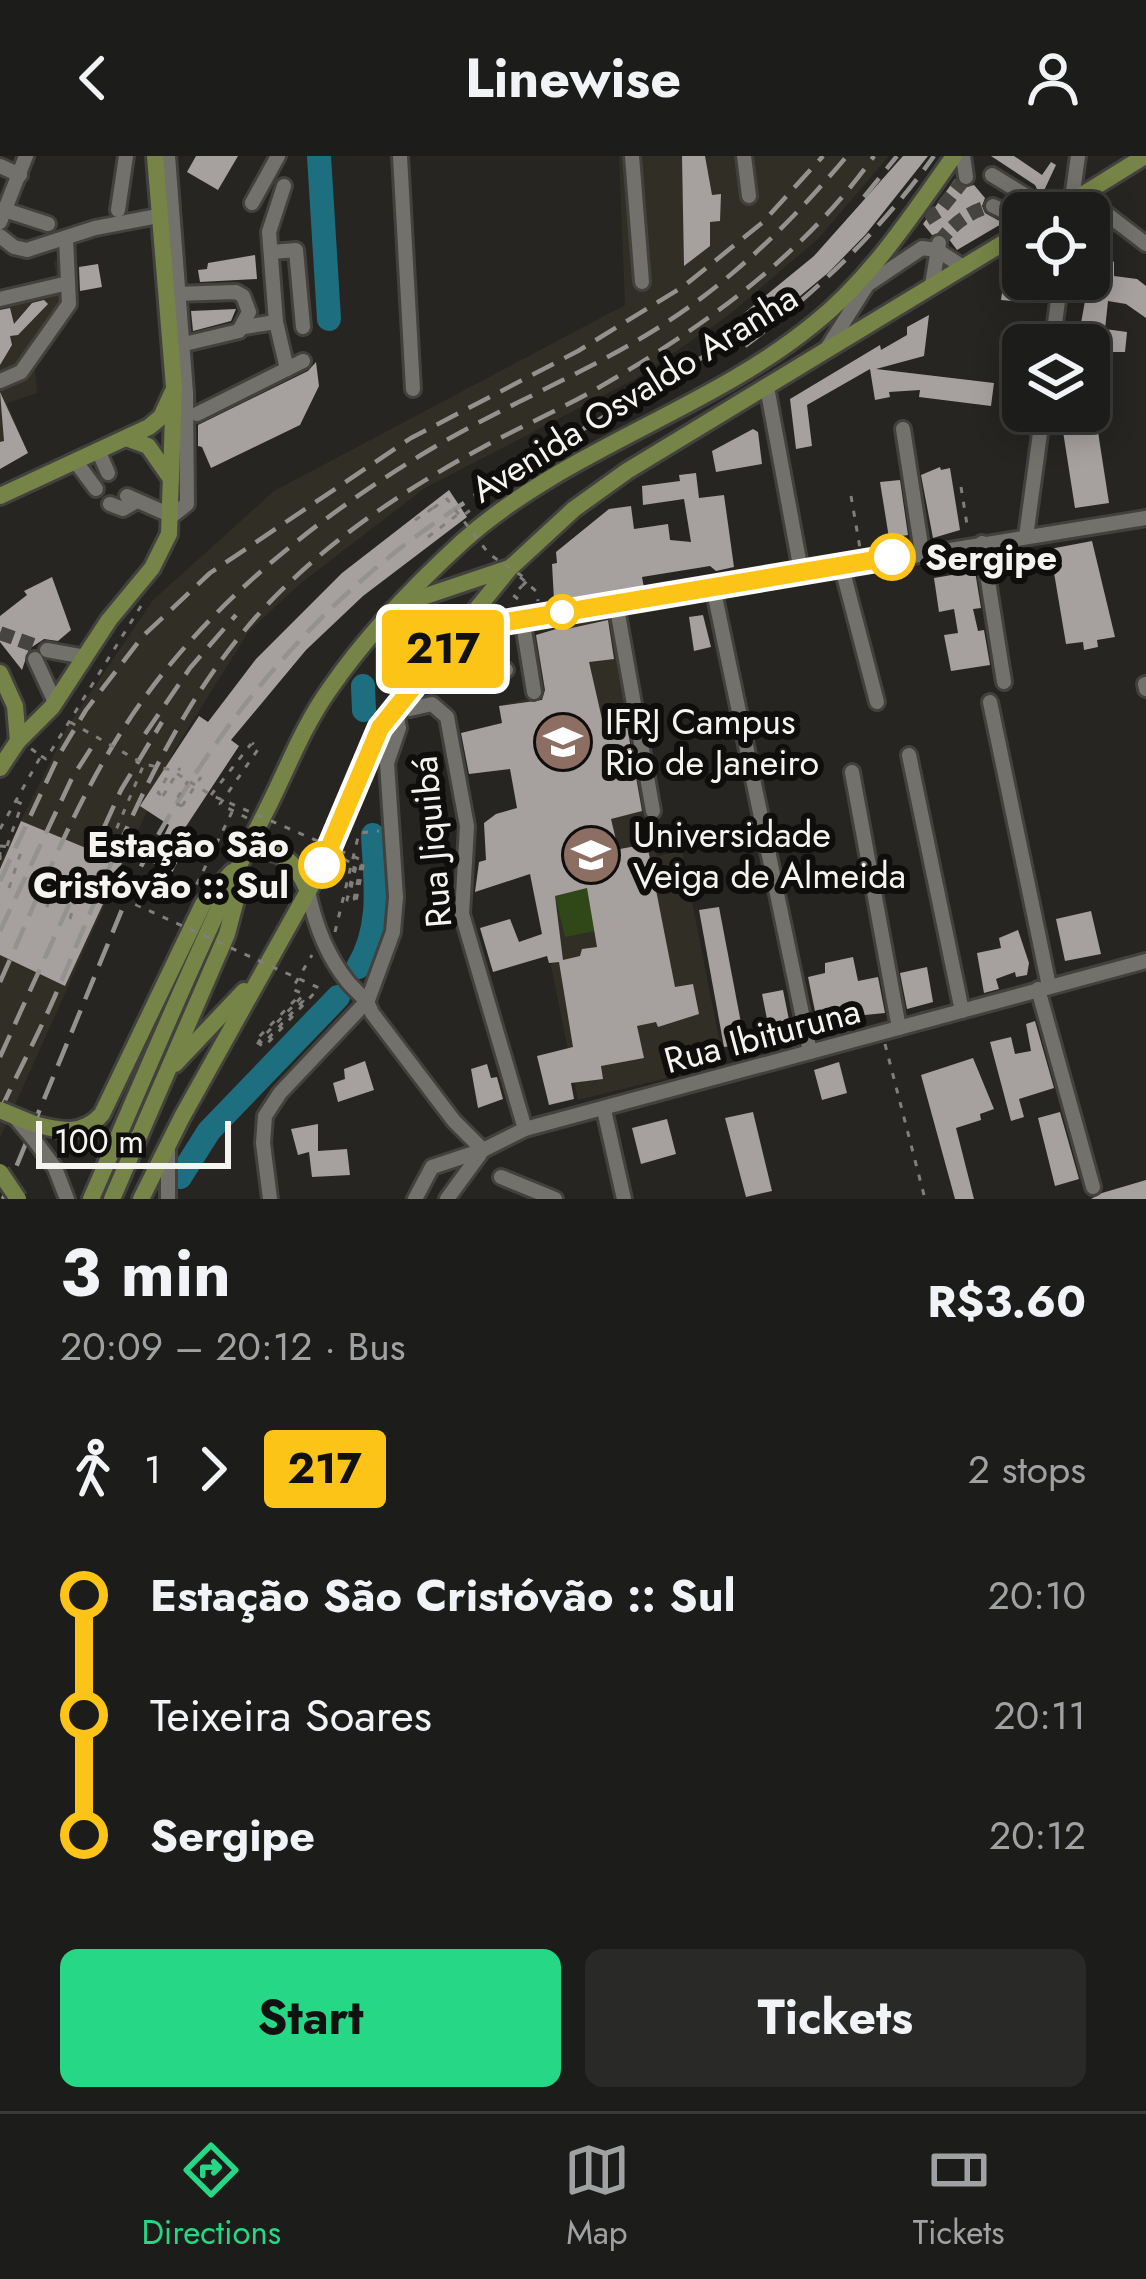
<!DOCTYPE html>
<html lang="en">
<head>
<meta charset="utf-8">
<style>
	:root { --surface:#1c1c1a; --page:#292927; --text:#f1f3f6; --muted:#a0a1a2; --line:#3a3a39; --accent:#26d885 }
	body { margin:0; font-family:Jost,sans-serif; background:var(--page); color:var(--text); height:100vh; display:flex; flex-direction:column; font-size:45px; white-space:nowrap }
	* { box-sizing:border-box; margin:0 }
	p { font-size:39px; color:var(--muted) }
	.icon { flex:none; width:66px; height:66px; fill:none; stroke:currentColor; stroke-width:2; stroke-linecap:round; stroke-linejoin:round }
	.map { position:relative; height:1043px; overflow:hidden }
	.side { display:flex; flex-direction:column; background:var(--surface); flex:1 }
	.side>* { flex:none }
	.badge { padding:0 24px; border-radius:9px; font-size:42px; line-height:78px }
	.controls { position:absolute; left:1002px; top:36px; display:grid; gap:24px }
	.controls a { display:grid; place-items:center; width:108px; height:108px; border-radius:18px; background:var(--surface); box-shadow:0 6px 30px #0003,0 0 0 3px var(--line); font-size:60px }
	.scale { position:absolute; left:36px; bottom:30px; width:195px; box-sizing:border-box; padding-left:12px; border:6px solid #f5f4f1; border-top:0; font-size:33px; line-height:42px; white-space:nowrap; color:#f5f4f1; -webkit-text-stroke:9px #0f0e0d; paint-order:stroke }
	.map>.badge { position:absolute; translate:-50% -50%; box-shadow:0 0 0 6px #fff }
	.legs { display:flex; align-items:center; gap:18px; height:132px; padding:0 60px; font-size:39px }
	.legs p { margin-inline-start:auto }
	.overview { display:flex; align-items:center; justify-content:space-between; height:204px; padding:0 60px }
	h1 { font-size:66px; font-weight:700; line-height:90px }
	.primary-button { display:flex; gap:24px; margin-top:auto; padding:24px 60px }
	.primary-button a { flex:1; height:138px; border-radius:18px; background:var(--accent); color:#111; font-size:48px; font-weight:700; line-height:138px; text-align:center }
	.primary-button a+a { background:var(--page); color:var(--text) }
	ul { padding:0 60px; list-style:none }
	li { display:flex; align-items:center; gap:42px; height:120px; font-size:45px }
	li i { display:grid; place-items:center; width:18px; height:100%; margin:0 15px; background:currentColor }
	li i::after { content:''; width:30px; height:30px; margin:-15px; border:9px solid; border-radius:50%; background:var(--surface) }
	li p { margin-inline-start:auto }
	li:first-child i { background:linear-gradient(#0000 50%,currentColor 0) }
	li:last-child i { background:linear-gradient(currentColor 50%,#0000 0) }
	header { display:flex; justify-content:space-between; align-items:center; height:156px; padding:0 60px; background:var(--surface); font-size:54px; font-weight:700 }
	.tabs { display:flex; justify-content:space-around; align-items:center; height:168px; border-top:3px solid var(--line); background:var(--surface); font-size:33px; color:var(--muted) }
	.tabs a { display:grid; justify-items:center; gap:6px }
	.tabs .current { color:var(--accent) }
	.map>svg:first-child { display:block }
</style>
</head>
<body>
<header><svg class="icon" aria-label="back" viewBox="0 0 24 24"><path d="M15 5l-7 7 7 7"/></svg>Linewise<svg class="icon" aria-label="person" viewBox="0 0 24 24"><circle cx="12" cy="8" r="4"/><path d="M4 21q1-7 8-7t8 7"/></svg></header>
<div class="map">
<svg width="1146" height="1043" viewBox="0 0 1146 1043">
	<rect width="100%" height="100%" fill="#262522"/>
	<g fill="#312e25">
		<polygon points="619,0 889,0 818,83 729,159 637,222 425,332 301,427 249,475 174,595 0,982 0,707 68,570 153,444 274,335 625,149"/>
		<polygon points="77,101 77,144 35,212 37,237 7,247 28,297 0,313 0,133 56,120 54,105"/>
		<polygon points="614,455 657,700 682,695 724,908 578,944 499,550 541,539 530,481"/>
	</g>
	<polygon fill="#304717" points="587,732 595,775 565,781 555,740"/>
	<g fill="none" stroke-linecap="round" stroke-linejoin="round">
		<g stroke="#1d6f80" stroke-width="24">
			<polyline points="319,0 329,163"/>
			<polyline points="363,530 364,554"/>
			<path d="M358,811c25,-42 17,-86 15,-132"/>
			<polyline points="180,1021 209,975 338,841"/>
		</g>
	</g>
	<g fill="#a6a09f" fill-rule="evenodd">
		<polygon points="196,0 238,0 218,34 187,16"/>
		<polygon points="682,0 705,0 712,39 721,38 720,65 710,66 710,90 684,110"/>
		<polygon points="903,0 928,0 866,78 829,116 758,175 743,158 814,100"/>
		<polygon points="991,0 1014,0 1042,19 1051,6 1056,9 1041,41 1035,29"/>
		<polygon points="955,23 963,32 974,29 985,42 982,50 985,57 1003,67 957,94 945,78 932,79 923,68"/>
		<polygon points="1089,98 1106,99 1114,106 1114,120 1137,123 1146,130 1146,162 1126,148 1108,145 1105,173 1127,176 1125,196 1089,196 1089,189 1077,189 1089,123"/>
		<polygon points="255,99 257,123 200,126 198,114 207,113 208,107"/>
		<polygon points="98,108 102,131 80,135 79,111"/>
		<polygon points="1005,115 1023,119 1023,123 1040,123 1038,135 1014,131 1012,145 1001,144"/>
		<polygon points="44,144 48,148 18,179 10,180 12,189 0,209 0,154 10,152 14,168 32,147"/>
		<polygon points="236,153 231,165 193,175 191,155"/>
		<polygon points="929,159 924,200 876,213 994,227 991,250 919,241 920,234 889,236 890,241 875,244 870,213 807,249 812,290 796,293 790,243 880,189 881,194 907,179 907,171"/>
		<polygon points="316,206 319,230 300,269 211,312 202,291 198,290 198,269 308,215"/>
		<polygon points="0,236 28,297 0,313 0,286 4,285"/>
		<polygon points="1096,263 1109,347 1075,352 1062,269"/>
		<polygon points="753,273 758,276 762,308 716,316 712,295"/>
		<polygon points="940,311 941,314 950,312 960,374 933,382 921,319"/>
		<polygon points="696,317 699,342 724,339 734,411 716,415 710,410 642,421 644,432 554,444 552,408 557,407 556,396 609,353 631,350 634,373 668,368 670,384 691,386 684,343 643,349 642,330 680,325 679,319"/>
		<polygon points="900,324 908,379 889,382 880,326"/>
		<polygon points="449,334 467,361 363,440 306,494 231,584 239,590 181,678 189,683 172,717 151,706 169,669 140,650 199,560 208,566 256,503 342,417"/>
		<polygon points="1092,385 1115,481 1097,484 1098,491 1084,494 1083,486 1066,488 1050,393"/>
		<polygon points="975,415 981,452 973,453 978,475 984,474 990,509 951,515 944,479 958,477 954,453 939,456 934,422"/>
		<polygon points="52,421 71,474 58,485 44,483 29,493 22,514 0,486 0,460 27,439 24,435"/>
		<polygon points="703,459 711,491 694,495 689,461"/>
		<path d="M608,464l6,39 -25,3 13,57 23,-4 17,96 -31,8 5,21 -7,11 38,-7 28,143 18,-3 6,30 -41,13 -2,-5 -19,4 7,32 -43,8 2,13 -32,4 3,16 -25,6 -12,-49 36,-9 -14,-85 -10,1 -2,-7 -54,16 -13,-44 30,-9 9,23 23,-8 -12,-60 -55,18 4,-30 7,-2 -2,-37 12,-9 21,-6 -7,-39 -41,5 -8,-41 41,-10 -3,-17 43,-6 3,-10 -9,-55 30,-9 1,3zM587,732l10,59 -15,2 -2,7 -17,4 -8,-64z"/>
		<polygon points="21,665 122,707 65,830 0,799 0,713"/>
		<polygon points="719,751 745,888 724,891 699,754"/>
		<polygon points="1091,755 1101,798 1065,805 1056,763"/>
		<polygon points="1018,774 1029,807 1027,819 1016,821 1015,816 996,823 999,833 984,837 977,797 1001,792 999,782"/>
		<polygon points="853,801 858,825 878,821 885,857 865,859 838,873 819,875 808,821 825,817 825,807"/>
		<polygon points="927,811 933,846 907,853 900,817"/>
		<polygon points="783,834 793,884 772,888 762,838"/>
		<polygon points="1035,865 1054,932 1019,943 1024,961 1011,965 990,886 1011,881 1015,898 1031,895 1026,868"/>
		<polygon points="973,902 994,953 980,958 981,964 956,972 974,1043 955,1043 921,919"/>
		<polygon points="365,905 374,934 338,946 333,927 345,923 344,913"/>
		<polygon points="839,906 847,937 822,944 814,914"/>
		<polygon points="487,908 491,922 497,921 503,943 478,952 471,913"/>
		<polygon points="753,956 772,1035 746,1041 725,962"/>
		<polygon points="1060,956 1079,1023 1055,1030 1038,962"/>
		<polygon points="667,963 676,998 641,1008 632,972"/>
		<polygon points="318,968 318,995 347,993 350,1019 312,1021 309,996 298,999 291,973"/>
		<polygon points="1146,1024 1146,1043 1091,1043 1102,1037"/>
	</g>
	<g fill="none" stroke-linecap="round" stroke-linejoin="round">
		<g stroke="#454441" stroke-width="14" stroke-dasharray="14 7" stroke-linecap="butt">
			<polyline points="926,63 939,55 966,21"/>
			<path d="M939,87c11,-17 33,-34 54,-37"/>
			<polyline points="0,477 47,494"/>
		</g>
		<defs>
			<g id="minor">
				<polyline points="400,0 413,233"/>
				<polyline points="632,0 642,126"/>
				<polyline points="744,0 749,40"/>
				<polyline points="963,0 966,21"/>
				<polyline points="0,10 20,19"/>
				<polyline points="992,19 1028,41"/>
				<polyline points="1082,39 1146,88"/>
				<polyline points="252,47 278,0"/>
				<polyline points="993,50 1023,64"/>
				<polyline points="5,54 48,68"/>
				<polyline points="118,54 126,0"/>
				<polyline points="1070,57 1078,0"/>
				<polyline points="0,66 26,0"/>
				<polyline points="0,80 14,91 27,94 95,72 158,60"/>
				<polyline points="272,96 296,94 303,171"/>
				<polyline points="932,129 939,87"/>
				<polyline points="173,138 236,136 243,140 249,156 239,175 176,190"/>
				<polyline points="0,143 68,127"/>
				<polyline points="276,166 287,213"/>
				<polyline points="244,171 276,166 269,76 284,30"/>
				<polyline points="1052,189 1061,123"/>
				<polyline points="826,194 867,129 922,92 937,94 963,111"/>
				<polyline points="0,225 21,216 69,148 66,82"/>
				<polyline points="767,231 801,415"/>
				<polyline points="197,258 303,205"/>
				<polyline points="903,273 922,396"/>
				<polyline points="98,294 108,317"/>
				<polyline points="76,306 96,333"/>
				<polyline points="127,340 172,360 187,348 186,237 168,0"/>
				<polyline points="110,348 123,353 135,346"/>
				<polyline points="1026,381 1043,255"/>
				<polyline points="982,387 1004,526"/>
				<polyline points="842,412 877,546"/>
				<polyline points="713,431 810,896"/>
				<polyline points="616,447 653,655"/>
				<polyline points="522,462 534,536"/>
				<polyline points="459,474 1146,362"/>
				<polyline points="47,494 85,501"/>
				<polyline points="35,503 55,546"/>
				<polyline points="417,525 457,525 506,514"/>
				<polyline points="1145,528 1146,533"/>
				<polyline points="990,546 1049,830"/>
				<polyline points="909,599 962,855"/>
				<polyline points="852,616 899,872"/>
				<path d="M308,735c7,34 18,64 40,91 10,12 19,16 24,31l82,108 29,29"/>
				<polyline points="1038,833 1093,1031"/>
				<polyline points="604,954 624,1043"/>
				<polyline points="35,985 55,1012 67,1043"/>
				<polyline points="168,994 168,1043"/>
				<polyline points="501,1021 555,1043"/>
				<polyline points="270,1043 263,987 265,960 280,937 368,844 393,776 396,741 387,607 399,572 395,550 410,553 432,548 447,561 467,670 462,758 525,973"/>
				<polyline points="415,1043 432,1011 483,994 525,973 1146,805"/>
				<polyline points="447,1043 480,998"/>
			</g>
			<g id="major">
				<polyline points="1053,57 1145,0"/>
				<polyline points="126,282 148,290 171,323"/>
				<polyline points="0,340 149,271 161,261 172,237"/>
				<polyline points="408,446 509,412"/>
				<polyline points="0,517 15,550 18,585"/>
				<polyline points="0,612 18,585 52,551 109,464 152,412 169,378 174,231 155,0"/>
				<path d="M245,695c35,-4 50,9 63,40"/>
				<polyline points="175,908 244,835"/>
				<path d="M34,968c26,7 49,12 68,-10l101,-210 29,-32"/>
				<path d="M91,1043c57,-130 111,-262 175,-388 21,-41 36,-83 63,-121 37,-54 85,-104 133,-148 103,-93 246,-131 353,-219 56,-45 98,-109 139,-167"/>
				<polyline points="112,1043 227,778 237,740 237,718"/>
				<polyline points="141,1043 182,961 321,712 386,564 510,412 574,353 627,315 1023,75"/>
			</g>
		</defs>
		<use href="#minor" stroke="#42413e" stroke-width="20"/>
		<use href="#major" stroke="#42413e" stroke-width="22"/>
		<g stroke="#807f7c" stroke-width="3" stroke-dasharray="6 9" stroke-linecap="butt">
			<polyline points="961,331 968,375"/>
			<polyline points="851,340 861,398"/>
			<polyline points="465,358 483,345 488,347"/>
			<polyline points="415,364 433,352"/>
			<polyline points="428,381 457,359"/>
			<polyline points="520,421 537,436 538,445"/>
			<polyline points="518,443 513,439 522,430"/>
			<polyline points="41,600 46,603 141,450"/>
			<polyline points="161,639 158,637 171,614"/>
			<polyline points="211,639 251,588"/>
			<polyline points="163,640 180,612"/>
			<polyline points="182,650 201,621"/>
			<polyline points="247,662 220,648 259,592 252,587"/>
			<polyline points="0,673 41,600 30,592"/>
			<polyline points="0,690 10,691"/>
			<polyline points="7,690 22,648 16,645"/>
			<polyline points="0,696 0,703"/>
			<polyline points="105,700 144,608"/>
			<polyline points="344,703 356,710 349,741"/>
			<polyline points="9,732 21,696"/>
			<polyline points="190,742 232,656"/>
			<polyline points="47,751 55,712"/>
			<polyline points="70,763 81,723"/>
			<polyline points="335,776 359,677 379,675"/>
			<polyline points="297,846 304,838 292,833 312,799"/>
			<polyline points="885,888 925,1043"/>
			<polyline points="75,990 94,997"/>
		</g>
		<use href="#minor" stroke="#72716c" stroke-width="14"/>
		<use href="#major" stroke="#768447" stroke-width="16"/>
		<g stroke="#93928f" stroke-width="4.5" stroke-dasharray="24 12" stroke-linecap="butt">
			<polyline points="864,41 897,0"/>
			<path d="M745,190c73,-55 135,-115 189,-190"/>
			<polyline points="145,578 190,512 236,459"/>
			<polyline points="0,725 59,599 86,554 143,480 210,417 411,282 578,195 684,130 763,66 823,0"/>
			<polyline points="0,775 72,622 97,583"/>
			<path d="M0,826c37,-82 70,-168 118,-245 73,-118 185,-210 303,-282 75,-46 157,-78 232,-124 76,-47 137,-107 194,-175"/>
			<polyline points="0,901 121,634 162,566"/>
			<path d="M0,955c18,-39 38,-76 55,-115 63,-146 117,-304 236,-415 57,-54 125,-98 194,-135 37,-20 76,-37 113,-58 106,-61 205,-132 276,-232"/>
			<path d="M3,1043l132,-321c67,-131 158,-249 276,-338 108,-80 230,-140 341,-215"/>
		</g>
		<defs>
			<polyline id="minor-bridge" points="15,961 35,985"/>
			<g id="major-bridge">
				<polyline points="0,954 34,968"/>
				<polyline points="0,1016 18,1043"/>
			</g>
		</defs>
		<use href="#minor-bridge" stroke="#42413e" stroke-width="20" stroke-linecap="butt"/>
		<use href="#major-bridge" stroke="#42413e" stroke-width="22" stroke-linecap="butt"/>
		<g stroke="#807f7c" stroke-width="3" stroke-dasharray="6 9" stroke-linecap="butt">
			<polyline points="433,352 447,343 489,398 528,424 522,430"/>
			<polyline points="70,566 144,608 171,614 211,639 364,705 356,745 347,744 355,707 361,709 354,743 349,741"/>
			<polyline points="182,650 174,647 188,625"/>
			<polyline points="0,700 0,704"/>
			<polyline points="108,736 319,832 264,891 255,885 297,842 303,845 263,888 259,885 297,846"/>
		</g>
		<use href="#minor-bridge" stroke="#72716c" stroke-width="14"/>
		<use href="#major-bridge" stroke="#768447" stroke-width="16"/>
	</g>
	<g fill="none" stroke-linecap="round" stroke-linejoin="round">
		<defs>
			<polyline id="line-1" points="322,709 380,572 459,474 892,401"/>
		</defs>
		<use href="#line-1" stroke="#fff" stroke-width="27"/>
		<use href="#line-1" stroke="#fdc418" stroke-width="18"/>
	</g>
	<defs>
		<symbol id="university-disc" viewBox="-11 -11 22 22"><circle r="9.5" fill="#8d6e63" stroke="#0f0e0d"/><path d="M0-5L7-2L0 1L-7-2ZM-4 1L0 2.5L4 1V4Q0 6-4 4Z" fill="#fff"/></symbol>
	</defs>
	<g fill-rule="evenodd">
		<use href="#university-disc" x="530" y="553" width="66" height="66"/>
		<use href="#university-disc" x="558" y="666" width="66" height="66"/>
	</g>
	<g fill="#fff" stroke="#fdc418" stroke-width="6">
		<circle cx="892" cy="401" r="21"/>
		<circle cx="562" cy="456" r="15"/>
		<circle cx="322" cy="709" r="21"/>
	</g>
	<g text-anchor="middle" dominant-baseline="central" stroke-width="12" stroke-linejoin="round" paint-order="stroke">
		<g font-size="36" fill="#f5f4f1" stroke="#0f0e0d">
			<text transform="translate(634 237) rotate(-32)">Avenida Osvaldo Aranha</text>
			<text transform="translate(431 686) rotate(-95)">Rua Jiquibá</text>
			<text transform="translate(762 879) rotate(-15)">Rua Ibituruna</text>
		</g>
		<g font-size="36" font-weight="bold" fill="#f5f4f1" stroke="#0f0e0d" text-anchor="start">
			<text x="925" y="401">Sergipe</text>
			<text x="289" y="688" text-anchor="end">Estação São<tspan x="289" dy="41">Cristóvão :: Sul</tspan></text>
		</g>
		<g font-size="36" fill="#f5f4f1" stroke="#0f0e0d" text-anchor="start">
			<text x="605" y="565">IFRJ Campus<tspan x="605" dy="41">Rio de Janeiro</tspan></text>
			<text x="633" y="678">Universidade<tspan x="633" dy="41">Veiga de Almeida</tspan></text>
		</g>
	</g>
</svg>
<div class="controls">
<a><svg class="icon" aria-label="locate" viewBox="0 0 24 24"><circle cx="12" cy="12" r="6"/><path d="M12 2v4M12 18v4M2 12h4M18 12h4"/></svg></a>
<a><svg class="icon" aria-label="layers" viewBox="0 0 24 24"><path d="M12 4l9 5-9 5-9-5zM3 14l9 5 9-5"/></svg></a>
</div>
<div class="scale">100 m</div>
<b class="badge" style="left:443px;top:493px;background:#fdc418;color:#111">217</b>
</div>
<section class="side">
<div class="overview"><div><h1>3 min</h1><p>20:09 – 20:12 · Bus</p></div><b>R$3.60</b></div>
<div class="legs"><svg class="icon" aria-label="walk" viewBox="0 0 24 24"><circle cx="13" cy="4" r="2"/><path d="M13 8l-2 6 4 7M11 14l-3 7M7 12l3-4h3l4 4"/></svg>1<svg class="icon" aria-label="forward" viewBox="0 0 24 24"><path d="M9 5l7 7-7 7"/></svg><b class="badge" style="background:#fdc418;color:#111">217</b><p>2 stops</p></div>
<ul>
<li><i style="color:#fdc418"></i><b>Estação São Cristóvão :: Sul</b><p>20:10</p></li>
<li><i style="color:#fdc418"></i><span>Teixeira Soares</span><p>20:11</p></li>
<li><i style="color:#fdc418"></i><b>Sergipe</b><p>20:12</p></li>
</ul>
<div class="primary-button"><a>Start</a><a>Tickets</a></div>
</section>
<nav class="tabs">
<a class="current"><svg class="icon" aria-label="directions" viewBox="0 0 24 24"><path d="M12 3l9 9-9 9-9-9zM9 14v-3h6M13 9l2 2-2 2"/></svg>Directions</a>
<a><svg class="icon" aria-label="map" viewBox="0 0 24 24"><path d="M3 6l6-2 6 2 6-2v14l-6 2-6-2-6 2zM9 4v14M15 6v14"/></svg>Map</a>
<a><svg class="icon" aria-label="tickets" viewBox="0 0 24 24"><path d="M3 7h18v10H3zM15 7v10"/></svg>Tickets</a>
</nav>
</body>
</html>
